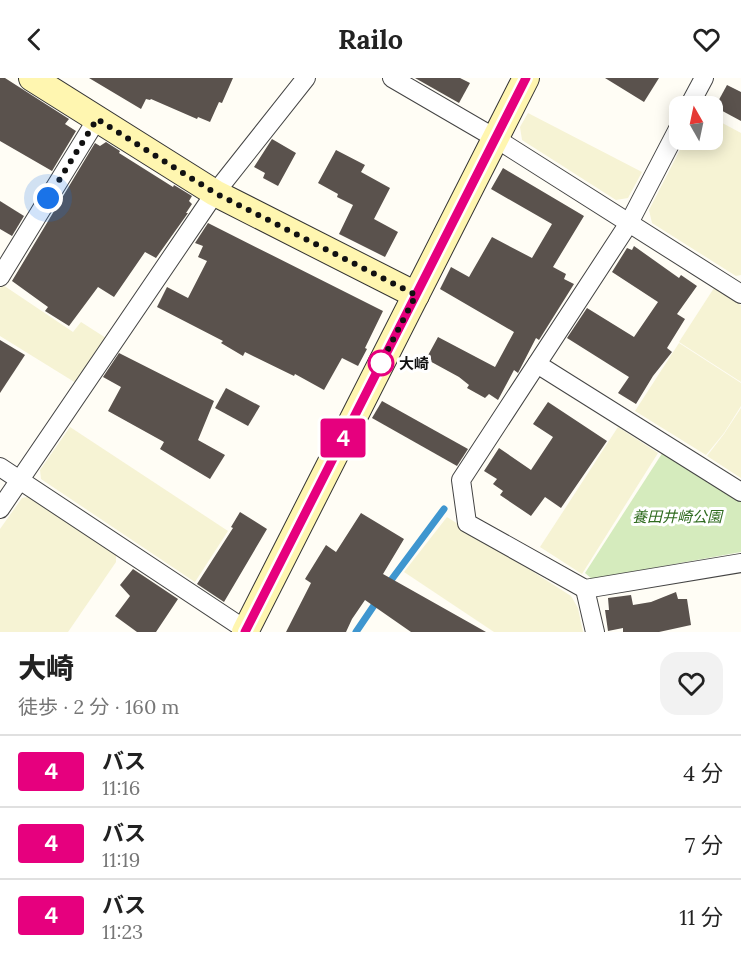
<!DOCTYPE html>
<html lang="ja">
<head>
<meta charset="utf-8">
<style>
	:root { --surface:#fff; --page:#f2f2f2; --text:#222; --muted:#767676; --line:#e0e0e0 }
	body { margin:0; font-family:Lora,"Noto Sans JP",serif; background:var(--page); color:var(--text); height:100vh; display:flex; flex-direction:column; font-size:22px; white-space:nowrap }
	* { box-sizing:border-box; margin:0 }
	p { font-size:20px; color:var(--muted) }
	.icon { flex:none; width:33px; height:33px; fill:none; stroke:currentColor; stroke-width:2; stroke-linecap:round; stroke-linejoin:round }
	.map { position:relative; height:554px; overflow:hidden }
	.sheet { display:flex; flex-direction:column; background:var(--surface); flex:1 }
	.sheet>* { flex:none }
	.badge { padding:0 12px; border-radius:4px; font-size:21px; line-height:39px }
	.needle { width:39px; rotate:351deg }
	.tools { position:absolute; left:669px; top:18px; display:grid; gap:12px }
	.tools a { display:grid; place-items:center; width:54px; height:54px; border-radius:12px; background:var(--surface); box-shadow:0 3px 15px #0003; font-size:30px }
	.you { position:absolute; width:30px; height:30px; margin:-15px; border:4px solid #fff; border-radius:50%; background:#1a73e8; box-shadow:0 0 0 9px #1a73e833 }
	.map>.badge { position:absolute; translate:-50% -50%; box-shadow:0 0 0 3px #fff }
	.round { display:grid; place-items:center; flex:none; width:63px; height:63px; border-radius:18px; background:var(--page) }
	.summary { display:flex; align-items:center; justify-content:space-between; height:102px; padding:0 18px }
	h1 { font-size:28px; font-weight:800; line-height:45px }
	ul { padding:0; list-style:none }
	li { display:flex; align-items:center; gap:18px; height:72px; padding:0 18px; border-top:2px solid var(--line) }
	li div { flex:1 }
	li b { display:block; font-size:22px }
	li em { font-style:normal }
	li .badge { min-width:66px; font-weight:700; text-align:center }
	header { display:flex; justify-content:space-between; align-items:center; height:78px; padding:0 18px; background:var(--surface); font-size:27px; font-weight:800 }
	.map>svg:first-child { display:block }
</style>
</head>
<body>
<header><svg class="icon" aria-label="back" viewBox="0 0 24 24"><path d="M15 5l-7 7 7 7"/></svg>Railo<svg class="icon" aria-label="heart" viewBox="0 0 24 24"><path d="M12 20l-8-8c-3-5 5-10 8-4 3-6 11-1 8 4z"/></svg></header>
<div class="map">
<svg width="741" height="554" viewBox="0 0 741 554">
	<rect width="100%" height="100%" fill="#fffdf5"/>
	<g fill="#f6f3d4">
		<polygon points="528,35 642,94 628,120 616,122 522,62 520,49"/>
		<polygon points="713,40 741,55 741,197 736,198 652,145 649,132 685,62 712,62"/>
		<polygon points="3,207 73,254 81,244 106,260 76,305 0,258 0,210"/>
		<polygon points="714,210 741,227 741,304 679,264"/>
		<polygon points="679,265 741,305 741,328 724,355 706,377 635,333"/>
		<polygon points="741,330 741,400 707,378 724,356"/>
		<polygon points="70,349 228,453 195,504 41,401 40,392"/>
		<polygon points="618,349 658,375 582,496 540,469"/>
		<polygon points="31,418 116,475 116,484 68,554 0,554 0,451 22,420"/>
		<polygon points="447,439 571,518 578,530 583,554 494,554 404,494"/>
	</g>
	<polygon fill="#d5ebbd" points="663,374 741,424 741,474 592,501 585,495"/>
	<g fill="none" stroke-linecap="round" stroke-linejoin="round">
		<g stroke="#3f96cf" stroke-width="7">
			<polyline points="386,509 444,431"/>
			<polyline points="356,554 379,520"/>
		</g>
	</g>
	<g fill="#5a524d">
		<polygon points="0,0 5,0 69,41 65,46 76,53 52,93 0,63"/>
		<polygon points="89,0 233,0 222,25 219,24 210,44 198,39 197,41 151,21 150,22 146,21 141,31"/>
		<polygon points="415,0 460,0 470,5 459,25"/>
		<polygon points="605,0 659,0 644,24"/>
		<polygon points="727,7 741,14 741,43 715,29"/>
		<polygon points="272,61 296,75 278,108 263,100 265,95 254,89"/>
		<polygon points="106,64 120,73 119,75 173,109 174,107 192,118 189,123 192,126 186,135 188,135 156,180 145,174 114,219 98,209 69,248 45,233 48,229 12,203 95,65 100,68"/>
		<polygon points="336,72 365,87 361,94 390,110 374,141 398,154 385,179 339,156 353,127 337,119 338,116 318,105"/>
		<polygon points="503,90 584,138 553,189 566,196 564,201 574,206 539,262 536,260 518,295 514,292 498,322 489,316 485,320 467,310 469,307 459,299 426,281 438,259 495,289 514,254 440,211 451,189 469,199 492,159 532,180 552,146 491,111"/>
		<polygon points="0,123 24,138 12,158 0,151"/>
		<polygon points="208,145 383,233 365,270 367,271 358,288 342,280 324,312 295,296 294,298 245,274 243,278 221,265 223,263 157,229 167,209 188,220 207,183 198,179 203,168 195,165"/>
		<polygon points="634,168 679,200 681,197 697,208 677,236 685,241 667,270 672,274 653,298 636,326 618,315 629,299 567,260 587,230 634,259 658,224 612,194 627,170 632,172"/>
		<polygon points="0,262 25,277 0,315"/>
		<polygon points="119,275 214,323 198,362 225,377 210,401 160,371 164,364 108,333 121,309 103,299"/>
		<polygon points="226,310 260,328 248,348 215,330"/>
		<polygon points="382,323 468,371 457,388 372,340"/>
		<polygon points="548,324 607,363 561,430 545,419 531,438 500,417 503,413 493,406 497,401 484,393 499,370 531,392 553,359 533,346"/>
		<polygon points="240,434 267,451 224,524 197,506 233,450 231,449"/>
		<polygon points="361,435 404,461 383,496 486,554 411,554 365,522 352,541 346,554 286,554 311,505 305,501 326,467 336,474"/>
		<polygon points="133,491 178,521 156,554 137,554 115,538 130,518 120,507"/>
		<polygon points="676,514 678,521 687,521 691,547 659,554 623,554 623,550 608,553 605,532 609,532 608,520 631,517 633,527 651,524"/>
	</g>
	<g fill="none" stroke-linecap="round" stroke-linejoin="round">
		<defs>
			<g id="street">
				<polyline points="392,0 495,60 741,216"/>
				<polyline points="689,28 704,0"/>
				<polyline points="680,47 629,145 461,402 467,445 585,511 741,485"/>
				<polyline points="0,199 97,41"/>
				<polyline points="537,286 741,414"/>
				<polyline points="0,389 246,552"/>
				<polyline points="0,431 215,115 306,0"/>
				<polyline points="585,511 595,554"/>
			</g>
			<g id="secondary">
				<polyline points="32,0 215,115 416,217"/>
				<polyline points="245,554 526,0"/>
			</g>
		</defs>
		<use href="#street" stroke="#444" stroke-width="20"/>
		<use href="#secondary" stroke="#333" stroke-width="28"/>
		<use href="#street" stroke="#fff" stroke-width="18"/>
		<use href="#secondary" stroke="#fff6b0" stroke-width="26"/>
	</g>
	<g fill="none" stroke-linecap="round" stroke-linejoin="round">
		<defs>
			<polyline id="line" points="245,554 526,0"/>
		</defs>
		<use href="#line" stroke="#fff" stroke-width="14"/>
		<use href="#line" stroke="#e6007e" stroke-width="9"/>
		<polyline stroke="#111" stroke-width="6" stroke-dasharray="0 10.8" points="48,120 97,41 215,115 416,217 381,285"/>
	</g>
	<circle fill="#fff" stroke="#e6007e" stroke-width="3" cx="381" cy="285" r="12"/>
	<g text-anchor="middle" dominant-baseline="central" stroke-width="6" stroke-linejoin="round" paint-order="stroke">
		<g font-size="15" font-weight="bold" fill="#111" stroke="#fff" text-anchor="start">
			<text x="399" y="285">大崎</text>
		</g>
		<g font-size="15" font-style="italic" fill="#2f6b1f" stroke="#fff">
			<text x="677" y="438">養田井崎公園</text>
		</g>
	</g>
</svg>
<div class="tools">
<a><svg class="needle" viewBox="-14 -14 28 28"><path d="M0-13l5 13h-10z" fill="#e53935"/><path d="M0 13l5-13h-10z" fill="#767676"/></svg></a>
</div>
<div class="you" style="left:48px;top:120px"></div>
<b class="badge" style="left:343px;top:360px;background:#e6007e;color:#fff">４</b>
</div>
<section class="sheet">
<div class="summary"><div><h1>大崎</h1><p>徒歩 · 2 分 · 160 m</p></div><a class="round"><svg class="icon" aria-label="heart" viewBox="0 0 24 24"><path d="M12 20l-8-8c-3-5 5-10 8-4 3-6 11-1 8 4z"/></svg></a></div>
<ul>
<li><span class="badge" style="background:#e6007e;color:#fff">４</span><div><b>バス</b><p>11:16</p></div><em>4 分</em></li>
<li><span class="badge" style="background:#e6007e;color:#fff">４</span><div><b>バス</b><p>11:19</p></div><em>7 分</em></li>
<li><span class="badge" style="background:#e6007e;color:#fff">４</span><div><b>バス</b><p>11:23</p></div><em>11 分</em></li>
</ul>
</section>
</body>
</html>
